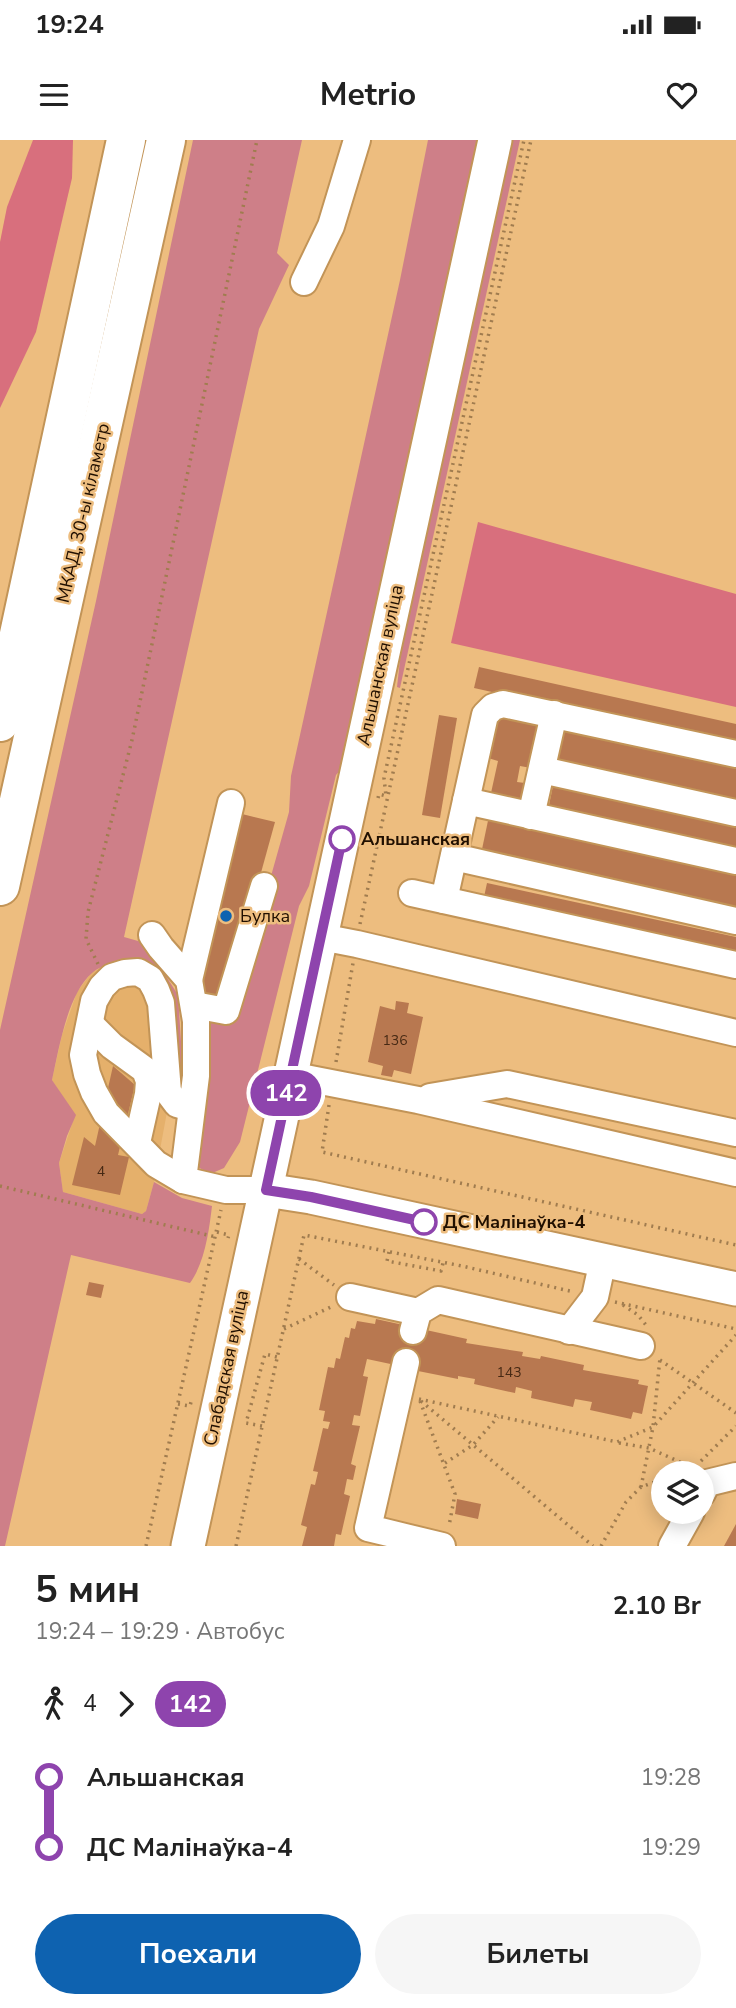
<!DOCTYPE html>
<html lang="ru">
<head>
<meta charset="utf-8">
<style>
	:root { --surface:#fff; --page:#f6f6f6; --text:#222; --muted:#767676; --accent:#0e62b0 }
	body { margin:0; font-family:"Nunito Sans",sans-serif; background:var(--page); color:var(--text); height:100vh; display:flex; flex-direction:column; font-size:26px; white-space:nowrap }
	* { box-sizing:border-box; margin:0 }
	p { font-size:23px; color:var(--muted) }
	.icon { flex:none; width:38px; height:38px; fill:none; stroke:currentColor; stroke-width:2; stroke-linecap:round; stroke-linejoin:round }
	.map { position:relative; height:1406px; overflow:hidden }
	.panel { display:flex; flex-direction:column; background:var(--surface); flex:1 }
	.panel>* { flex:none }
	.badge { padding:0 14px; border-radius:23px; font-size:24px; line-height:46px }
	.fabs { position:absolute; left:651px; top:1321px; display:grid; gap:14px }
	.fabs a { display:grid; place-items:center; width:63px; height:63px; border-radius:50%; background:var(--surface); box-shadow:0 4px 18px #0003; font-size:35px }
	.map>.badge { position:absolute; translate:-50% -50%; box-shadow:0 0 0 4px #fff }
	.legs { display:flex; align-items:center; gap:10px; height:77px; padding:0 35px; font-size:23px }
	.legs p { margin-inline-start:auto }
	.summary { display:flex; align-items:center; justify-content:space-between; height:119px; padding:0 35px }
	h1 { font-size:38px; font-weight:700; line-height:52px }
	.button { display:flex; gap:14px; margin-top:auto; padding:14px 35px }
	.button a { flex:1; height:80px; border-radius:42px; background:var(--accent); color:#fff; font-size:28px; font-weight:700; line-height:80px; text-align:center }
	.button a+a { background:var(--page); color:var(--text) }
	ul { padding:0 35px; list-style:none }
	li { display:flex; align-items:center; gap:24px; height:70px; font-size:26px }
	li i { display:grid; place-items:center; width:10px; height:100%; margin:0 9px; background:currentColor }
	li i::after { content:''; width:18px; height:18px; margin:-9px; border:5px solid; border-radius:50%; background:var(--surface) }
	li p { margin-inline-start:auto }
	li:first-child i { background:linear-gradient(#0000 50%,currentColor 0) }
	li:last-child i { background:linear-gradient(currentColor 50%,#0000 0) }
	.status { display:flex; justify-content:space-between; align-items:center; height:49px; padding:0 35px; background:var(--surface); direction:ltr }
	.status svg { height:19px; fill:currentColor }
	header { display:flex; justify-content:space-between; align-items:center; height:91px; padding:0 35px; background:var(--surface); font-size:32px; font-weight:700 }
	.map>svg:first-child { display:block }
</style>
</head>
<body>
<div class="status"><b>19:24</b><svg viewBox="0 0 49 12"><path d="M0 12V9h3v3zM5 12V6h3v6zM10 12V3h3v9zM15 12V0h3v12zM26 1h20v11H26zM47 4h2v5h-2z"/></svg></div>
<header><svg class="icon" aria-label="menu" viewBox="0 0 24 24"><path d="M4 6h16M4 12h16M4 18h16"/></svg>Metrio<svg class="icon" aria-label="heart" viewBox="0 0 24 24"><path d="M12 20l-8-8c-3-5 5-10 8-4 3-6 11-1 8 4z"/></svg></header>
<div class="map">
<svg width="736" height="1406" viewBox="0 0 736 1406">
	<rect width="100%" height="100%" fill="#edbd7f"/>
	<polygon fill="#e5b06b" points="112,823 142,826 172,945 154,1042 146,1071 142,1074 63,1052 59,1023 75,975 52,940 62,895 77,852 92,832"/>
	<g fill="#ce7f88">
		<path d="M193,0h109l-25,113 12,12 -30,64 -135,608 21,6 33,52 6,93 -5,7 -13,-98 -38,-34c-13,0 -26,1 -36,10 -25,22 -33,76 -40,107l24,35 -9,21 -8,27 4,29 79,22 4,-3 8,-29 28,16 30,8c-3,25 -7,56 -22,77l-119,-28 -66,291h-5v-516l96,-429z"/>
		<polygon points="428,0 481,0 347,622 336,635 309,746 299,766 240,1002 224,1028 210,1034 198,1027 194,1012 207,882 219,879 230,882 289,672 291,636 400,140"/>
		<polygon points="509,0 520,0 400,548 397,547 405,475"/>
	</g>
	<g fill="#d86f7d">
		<polygon points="33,0 73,0 72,38 36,192 0,268 0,102 7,67"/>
		<polygon points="478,382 736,454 736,567 451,503"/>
	</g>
	<g fill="#b87850">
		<polygon points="479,527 736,584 736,606 474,548"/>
		<polygon points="439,575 457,578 440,678 422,675"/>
		<polygon points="496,577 538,585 531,628 520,626 517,642 525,643 522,659 491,653 498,621 488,618"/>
		<polygon points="563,586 736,624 736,663 555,623"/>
		<polygon points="554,641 736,682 736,712 548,670"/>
		<polygon points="242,674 275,682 225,863 215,863 201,852 201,838"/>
		<polygon points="489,676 736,731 736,770 481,714"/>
		<polygon points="487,743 736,797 736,812 484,757"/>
		<polygon points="396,861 409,863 407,873 423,877 411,934 394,930 392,937 381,935 383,926 368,922 380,866 395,870"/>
		<polygon points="113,926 135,945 118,1015 129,1017 120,1055 72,1045 84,997 95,1006"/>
		<polygon points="89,1142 104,1145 101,1158 86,1155"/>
		<polygon points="376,1179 467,1199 466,1203 523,1212 522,1216 540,1219 541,1216 584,1225 583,1230 639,1240 638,1244 648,1246 642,1274 633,1272 631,1279 590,1270 592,1262 575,1259 573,1267 531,1258 532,1251 516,1247 515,1253 474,1244 475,1239 458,1236 458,1239 418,1231 419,1225 406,1222 400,1226 367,1219 363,1236 368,1237 360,1276 354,1275 352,1285 360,1286 351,1324 356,1326 353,1340 347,1339 344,1354 350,1356 341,1395 336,1394 334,1406 302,1406 307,1387 301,1385 311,1344 315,1345 318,1332 313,1331 323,1288 328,1289 330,1282 323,1281 325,1271 319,1270 328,1227 334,1228 336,1218 340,1219 345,1197 349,1198 351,1188 355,1189 357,1181 375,1184"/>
		<polygon points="457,1359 481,1364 478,1379 455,1374"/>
		<polygon points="736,1384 736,1406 724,1406"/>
	</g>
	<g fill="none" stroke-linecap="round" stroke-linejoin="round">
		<defs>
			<g id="minor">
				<polyline points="304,142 331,86 357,0"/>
				<polyline points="542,630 736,673"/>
				<polyline points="466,661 736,721"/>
				<polyline points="531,676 554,574"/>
				<polyline points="454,717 736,781"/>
				<polyline points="412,753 736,825"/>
				<polyline points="444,760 485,575 493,567 503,564 736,614"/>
				<polyline points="152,795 161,808 189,840 196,881 196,936 183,1040 226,1050 266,1050"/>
				<polyline points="321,797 357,804 736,893"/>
				<polyline points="189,840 231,663"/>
				<polyline points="194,865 226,871 264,746"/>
				<polyline points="90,884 112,906 145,930 149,941 148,954 137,1003"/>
				<polyline points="290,935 418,960 736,1033"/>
				<polyline points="430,957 507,944 736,993"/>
				<polyline points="183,1040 156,1024 106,973 94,952 87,934 83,915 94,861 102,847 112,837 125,833 138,832 150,839 156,850 161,863 168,952 177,964 191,968"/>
				<polyline points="350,1157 418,1172"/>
				<polyline points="413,1191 418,1172 438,1160 641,1206"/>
				<polyline points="569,1191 595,1157 603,1120"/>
				<polyline points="406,1222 368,1388 442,1406"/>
				<polyline points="702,1353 707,1343 736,1336"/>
				<polyline points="672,1406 691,1372"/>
			</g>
			<g id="major">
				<polyline points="266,1050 311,1057 736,1149"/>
				<path d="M188,1406c100,-469 205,-937 307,-1406"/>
			</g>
			<g id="highway">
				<polyline points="0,582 126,0"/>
				<polyline points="0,746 166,0"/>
			</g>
		</defs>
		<use href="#minor" stroke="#c29457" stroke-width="30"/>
		<use href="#major" stroke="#c29457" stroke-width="37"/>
		<use href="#highway" stroke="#c29457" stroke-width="42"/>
		<g stroke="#a07c4f" stroke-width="3.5" stroke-dasharray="2 5" stroke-linecap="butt">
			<polyline points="378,658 379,654 386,656 384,638 524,0"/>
			<polyline points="360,784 531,0"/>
			<polyline points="98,824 86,799 88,772 132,600 257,0"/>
			<polyline points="336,922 353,823"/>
			<polyline points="329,965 322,1012 736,1105"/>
			<polyline points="0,1046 216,1097"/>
			<polyline points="217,1092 229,1095 228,1098"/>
			<polyline points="389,1112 387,1121 441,1131 443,1123"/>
			<polyline points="299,1119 334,1145"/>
			<polyline points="615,1162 736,1189"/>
			<polyline points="623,1165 638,1175 646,1185"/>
			<polyline points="284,1189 333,1166"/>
			<polyline points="660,1220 736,1273"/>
			<polyline points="419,1259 617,1302 653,1287 736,1195"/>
			<polyline points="420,1261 455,1354 449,1386"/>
			<polyline points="421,1261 593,1406"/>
			<polyline points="178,1264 190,1266 191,1262"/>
			<polyline points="262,1286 246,1283 265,1214 277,1217"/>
			<polyline points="619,1303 649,1308 693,1328"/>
			<polyline points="701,1321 736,1286"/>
			<polyline points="445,1323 473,1305 498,1277"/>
			<polyline points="641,1347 653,1287 660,1218"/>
			<polyline points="146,1406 221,1070"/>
			<polyline points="236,1406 304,1095 462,1126 574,1152"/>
			<polyline points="601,1406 626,1362 641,1347 663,1339"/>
		</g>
		<use href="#minor" stroke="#fff" stroke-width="26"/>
		<use href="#major" stroke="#fff" stroke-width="33"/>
		<use href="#highway" stroke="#fff" stroke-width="38"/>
	</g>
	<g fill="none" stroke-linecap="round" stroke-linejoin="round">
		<defs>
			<polyline id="line-1" points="342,699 266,1050 311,1057 424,1082"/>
		</defs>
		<use href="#line-1" stroke="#fff" stroke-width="16"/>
		<use href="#line-1" stroke="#8e44ad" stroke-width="10"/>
	</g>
	<g fill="#fff" stroke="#8e44ad" stroke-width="3.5">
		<circle cx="342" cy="699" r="12"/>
		<circle cx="424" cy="1082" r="12"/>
	</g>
	<circle fill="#0e62b0" stroke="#edbd7f" stroke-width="2.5" cx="226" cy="776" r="7"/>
	<g text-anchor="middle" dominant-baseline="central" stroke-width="5" stroke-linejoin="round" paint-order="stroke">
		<g font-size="14" fill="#462914">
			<text x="395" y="900">136</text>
			<text x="101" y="1031">4</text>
			<text x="509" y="1232">143</text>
		</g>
		<g font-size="18" fill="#200f00" stroke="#edbd7f">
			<text transform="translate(83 373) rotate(-77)">МКАД, 30-ы кіламетр</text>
			<text transform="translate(380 525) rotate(-78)">Альшанская вуліца</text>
			<text transform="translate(226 1228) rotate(-78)">Слабадская вуліца</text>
		</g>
		<g font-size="18" font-weight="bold" fill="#200f00" stroke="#edbd7f" text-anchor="start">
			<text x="361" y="699">Альшанская</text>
			<text x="443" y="1082">ДС Малінаўка-4</text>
		</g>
		<g font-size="18" fill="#200f00" stroke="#edbd7f" text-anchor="start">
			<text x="240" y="776">Булка</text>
		</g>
	</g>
</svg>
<div class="fabs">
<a><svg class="icon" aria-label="layers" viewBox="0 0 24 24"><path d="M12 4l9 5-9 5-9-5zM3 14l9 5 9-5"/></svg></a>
</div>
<b class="badge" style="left:286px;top:953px;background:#8e44ad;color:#fff">142</b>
</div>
<section class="panel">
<div class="summary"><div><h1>5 мин</h1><p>19:24 – 19:29 · Автобус</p></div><b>2.10 Br</b></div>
<div class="legs"><svg class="icon" aria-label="walk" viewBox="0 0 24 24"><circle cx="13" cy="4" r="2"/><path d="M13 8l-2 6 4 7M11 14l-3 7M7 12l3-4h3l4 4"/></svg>4<svg class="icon" aria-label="forward" viewBox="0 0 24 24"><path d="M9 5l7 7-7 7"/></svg><b class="badge" style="background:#8e44ad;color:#fff">142</b></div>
<ul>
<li><i style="color:#8e44ad"></i><b>Альшанская</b><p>19:28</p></li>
<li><i style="color:#8e44ad"></i><b>ДС Малінаўка-4</b><p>19:29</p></li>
</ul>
<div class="button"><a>Поехали</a><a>Билеты</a></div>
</section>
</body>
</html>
